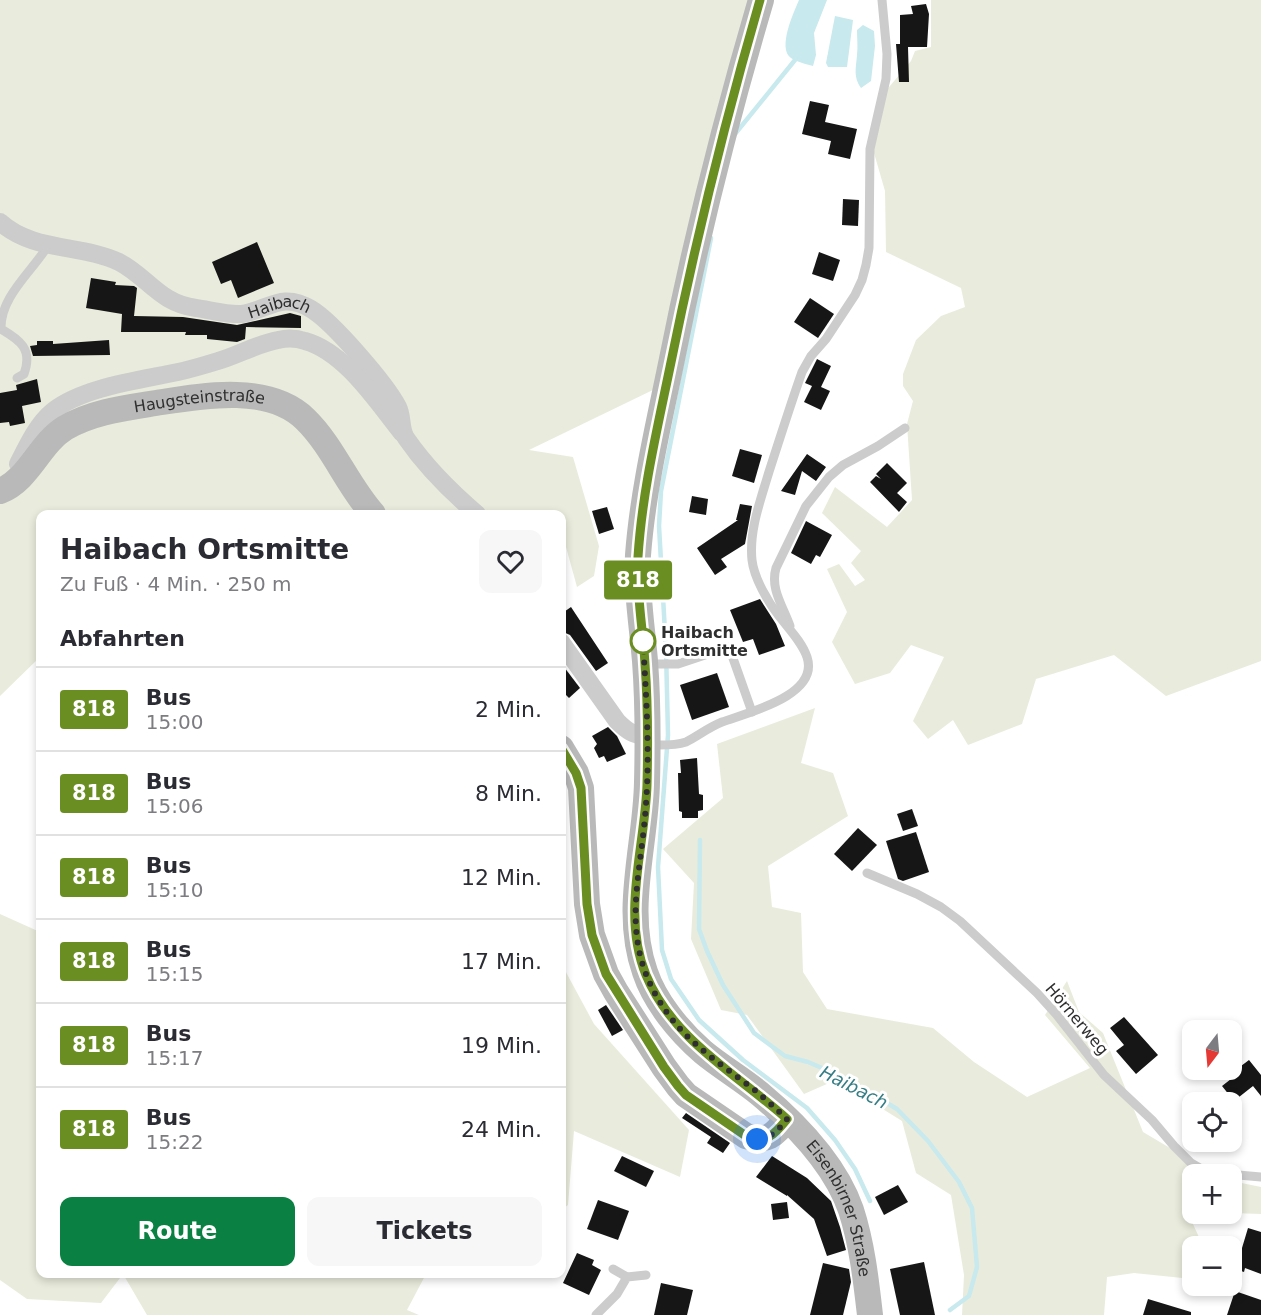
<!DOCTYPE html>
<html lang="de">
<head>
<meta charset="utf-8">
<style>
	:root { --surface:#fff; --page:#f7f7f7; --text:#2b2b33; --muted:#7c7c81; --line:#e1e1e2; --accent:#0b8043 }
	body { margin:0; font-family:"DejaVu Sans",sans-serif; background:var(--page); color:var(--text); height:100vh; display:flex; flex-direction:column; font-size:22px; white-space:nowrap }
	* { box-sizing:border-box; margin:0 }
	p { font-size:20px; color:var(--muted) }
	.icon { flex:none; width:33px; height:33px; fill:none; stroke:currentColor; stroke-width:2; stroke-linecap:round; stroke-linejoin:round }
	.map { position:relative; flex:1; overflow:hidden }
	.panel { position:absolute; left:36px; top:510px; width:530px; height:768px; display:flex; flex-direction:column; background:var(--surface); border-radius:12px; box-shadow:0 3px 9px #0003 }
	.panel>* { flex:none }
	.badge { padding:0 12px; border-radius:4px; font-size:21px; line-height:39px }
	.needle { width:39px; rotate:196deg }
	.tools { position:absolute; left:1182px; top:1020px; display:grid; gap:12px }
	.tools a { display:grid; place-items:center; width:60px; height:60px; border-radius:12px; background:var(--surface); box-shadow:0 3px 9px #0003; font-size:30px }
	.you { position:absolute; width:30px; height:30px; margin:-15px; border:4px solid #fff; border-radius:50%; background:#1a73e8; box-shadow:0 0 0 9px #1a73e833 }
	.map>.badge { position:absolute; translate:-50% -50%; box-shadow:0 0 0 3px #fff }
	h2 { padding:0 24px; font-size:22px; line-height:54px }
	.round { display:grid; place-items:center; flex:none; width:63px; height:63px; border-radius:12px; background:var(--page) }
	.summary { display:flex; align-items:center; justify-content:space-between; height:102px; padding:0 24px }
	h1 { font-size:28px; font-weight:700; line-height:45px }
	.primary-button { display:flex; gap:12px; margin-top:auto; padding:12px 24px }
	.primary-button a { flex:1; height:69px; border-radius:12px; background:var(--accent); color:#fff; font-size:24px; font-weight:700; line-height:69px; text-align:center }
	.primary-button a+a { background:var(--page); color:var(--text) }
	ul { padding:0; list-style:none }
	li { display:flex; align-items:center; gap:18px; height:84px; padding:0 24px; border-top:2px solid var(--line) }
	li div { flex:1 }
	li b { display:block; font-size:22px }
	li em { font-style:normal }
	li .badge { min-width:66px; font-weight:700; text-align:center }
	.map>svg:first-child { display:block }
</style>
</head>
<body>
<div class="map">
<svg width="1261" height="1315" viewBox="0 0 1261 1315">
	<rect width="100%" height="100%" fill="#fff"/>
	<g fill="#e9ecdc">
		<polygon points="0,0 756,0 657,388 529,450 573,457 599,546 594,576 577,587 566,547 561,547 561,514 40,514 40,657 0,696"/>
		<polygon points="931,0 1261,0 1261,661 1166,696 1114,655 1036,679 1022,724 968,745 953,720 928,739 913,721 944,657 911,645 890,673 855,684 832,642 847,612 827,569 839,564 855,586 865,580 851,563 861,551 822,513 835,487 887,527 912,500 907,424 913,401 903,386 903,374 916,340 941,316 965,307 961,288 886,252 885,191 872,146 884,93 911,61 915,51 931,47"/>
		<polygon points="815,708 801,763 833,773 848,816 768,866 772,907 801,913 803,972 827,1009 933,1028 974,1062 1027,1097 1090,1068 1045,1015 1067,981 1079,1012 1103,1033 1143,1132 1214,1174 1192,1174 1192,1212 1188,1213 1203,1246 1192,1246 1192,1279 1134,1273 1107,1277 1104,1315 962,1315 964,1275 951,1195 916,1173 902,1121 836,1080 804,1094 747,1015 721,1010 691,939 694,883 663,849 723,798 717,744"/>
		<polygon points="561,819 566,831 561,934"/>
		<polygon points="0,914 40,932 40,1274 123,1274 101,1303 27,1299 0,1280"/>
		<polygon points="561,963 594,1024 689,1130 680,1177 574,1131 568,1205 561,1210"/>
		<polygon points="1232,1181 1261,1187 1261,1214 1232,1213"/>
		<polygon points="123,1274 426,1274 407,1310 419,1315 147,1315"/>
	</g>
	<g fill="#c8e9ed">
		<path d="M799,0h28l-13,33 2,22 -3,11c-7,-2 -16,-4 -22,-8 -14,-10 3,-46 8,-58z"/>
		<polygon points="835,16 853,20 847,67 828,67 826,63"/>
		<path d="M863,25l11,6 1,15 -4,35 -10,7c-8,-11 -5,-20 -4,-33 1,-8 0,-17 0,-25z"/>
	</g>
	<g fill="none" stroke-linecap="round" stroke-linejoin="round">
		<g stroke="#c8e9ed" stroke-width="4.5">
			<polyline points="735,134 795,60 796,56"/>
			<polyline points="711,238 661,491 659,526 666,650 668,735 658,867 662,950 671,979 699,1020 743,1060 807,1108 835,1140 855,1169 870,1201"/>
			<polyline points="700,840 699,929 707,951 723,985 754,1033 785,1056 808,1062 843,1077 897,1109 928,1141 959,1182 972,1208 977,1267 969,1296 950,1310"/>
		</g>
	</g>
	<g fill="#161616">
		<polygon points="926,4 929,14 927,47 908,47 909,82 899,82 896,44 900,44 900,15 913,14 911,6"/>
		<polygon points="810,101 829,105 825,122 857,129 850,159 828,154 831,141 802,134"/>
		<polygon points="843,199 859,200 858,226 842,225"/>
		<polygon points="257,242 274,283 238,298 231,280 221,284 212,262"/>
		<polygon points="819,252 840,260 833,281 812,274"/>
		<polygon points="91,278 116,282 115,285 134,286 137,288 134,316 183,317 237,325 290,313 301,316 301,328 246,327 245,339 237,342 207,339 207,335 185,335 186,332 121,332 122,314 86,308"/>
		<polygon points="810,298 834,314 818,338 794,322"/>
		<polygon points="109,340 110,355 33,356 30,346 37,345 37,341 53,341 53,344"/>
		<polygon points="817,359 831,366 821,387 830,391 821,410 804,402 812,386 805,383"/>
		<polygon points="37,379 41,402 22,406 25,423 10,426 9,422 0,423 0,393 17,390 16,385"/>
		<polygon points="740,449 762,455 754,483 732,476"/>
		<polygon points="807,454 826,467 816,481 802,471 795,495 781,491"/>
		<polygon points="887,463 907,483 897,493 907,502 899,512 870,482 876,476 881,479 876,474"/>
		<polygon points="692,496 708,499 706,515 689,512"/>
		<polygon points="740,504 752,506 745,544 721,559 727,567 715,575 697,548 738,520 736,520"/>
		<polygon points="607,507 614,529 599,534 592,511"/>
		<polygon points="806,521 832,535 820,557 816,555 811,564 791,553"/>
		<polygon points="760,599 776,624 785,646 759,655 753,639 743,642 730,610"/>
		<polygon points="571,607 608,663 596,671 570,635 561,631 561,614"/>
		<polygon points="561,663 580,688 569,698 561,690"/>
		<polygon points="717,673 729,707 692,720 680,685"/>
		<polygon points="608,727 617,736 626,754 607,762 604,756 599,758 594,748 597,744 592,736"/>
		<polygon points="697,758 699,794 703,795 703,810 698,811 698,818 682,818 682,812 679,811 678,773 681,773 680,760"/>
		<polygon points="912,809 918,826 903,831 897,814"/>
		<polygon points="858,828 877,845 852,871 834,854"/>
		<polygon points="916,832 929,872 903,881 898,879 886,841"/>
		<polygon points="606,1005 623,1030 612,1036 598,1010"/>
		<polygon points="1124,1017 1158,1055 1136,1074 1116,1051 1124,1045 1110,1028"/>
		<polygon points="1249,1060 1261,1075 1261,1096 1253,1086 1234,1101 1222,1086 1240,1072 1237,1069"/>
		<polygon points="686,1113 730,1143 723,1153 707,1143 711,1137 682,1118"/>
		<polygon points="622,1156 654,1171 646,1187 614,1171"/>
		<polygon points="772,1156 807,1178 831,1201 840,1227 846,1250 827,1256 814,1219 787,1195 787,1196 756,1177"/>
		<polygon points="898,1185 908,1202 884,1215 875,1197"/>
		<polygon points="598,1200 629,1211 618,1240 587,1229"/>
		<polygon points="787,1202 789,1218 773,1220 771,1204"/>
		<polygon points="1248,1228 1261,1232 1261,1274 1245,1268 1244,1272 1232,1268 1238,1247 1242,1248"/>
		<polygon points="577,1253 594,1260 592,1265 601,1270 589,1295 563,1283"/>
		<polygon points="924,1262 935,1315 900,1315 890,1269"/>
		<polygon points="823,1263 849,1269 851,1282 843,1315 810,1315"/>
		<polygon points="661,1283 693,1290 687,1315 654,1315"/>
		<polygon points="1235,1291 1261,1300 1261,1315 1227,1315"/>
		<polygon points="1148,1299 1191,1312 1191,1315 1143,1315"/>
	</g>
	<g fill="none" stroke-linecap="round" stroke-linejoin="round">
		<g stroke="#ccc" stroke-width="9">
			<path d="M17,378l7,-4c9,-25 -4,-34 -23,-45 -1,-33 32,-58 48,-85"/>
			<path d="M790,626c-7,-20 -20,-37 -14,-58l30,-62 23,-29 14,-12 35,-19 27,-18"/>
			<polyline points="648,664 678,664 729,647 752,712"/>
			<path d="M650,745c12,0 24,1 36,-3 12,-6 23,-15 36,-20 24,-9 98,-26 85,-65 -5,-15 -18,-28 -28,-41 -11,-14 -25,-38 -27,-56 -3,-29 8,-58 16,-85 11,-34 22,-69 34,-103l9,-16 15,-17 29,-44 7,-15 4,-15 3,-17 1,-99 16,-70 1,-25 -5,-54"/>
			<polyline points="867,873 917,894 941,907 960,921 1037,993 1056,1014 1104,1075 1152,1120 1174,1146 1191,1163 1203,1170 1216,1173 1261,1177"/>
			<polyline points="613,1269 627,1277"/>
			<polyline points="596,1315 617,1294 627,1277 646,1275"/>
		</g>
		<g stroke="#ccc" stroke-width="18">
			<path id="s1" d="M0,222c33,30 81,22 119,40 29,15 40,41 77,46 14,2 32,7 46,6 26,-4 40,-23 69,-5 22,13 75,75 87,98 5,10 2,22 8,31 20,29 44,53 71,76"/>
			<path d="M26,470l-8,-6c9,-18 19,-40 35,-53 30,-24 88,-31 125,-39 14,-3 27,-7 40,-11 20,-6 39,-17 60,-21 9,-2 18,-2 27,1 40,11 72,61 97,92"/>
			<path d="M561,642l56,79c10,10 16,14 29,15"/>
		</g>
		<g stroke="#b9b9b9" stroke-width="26">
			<path id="s2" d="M761,0c-35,119 -65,238 -89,359 -13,64 -29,130 -34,196 -2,36 4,70 7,106 3,40 3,81 2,121 -1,63 -24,128 -2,190 10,30 34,59 58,80 18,15 39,27 57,42 37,31 75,70 91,116 11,34 15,70 19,105"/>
			<path id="s3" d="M0,491c29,-11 39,-47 65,-63 27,-16 60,-20 91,-25 44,-7 112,-20 149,16 28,27 42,66 68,95"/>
			<path d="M561,748l15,25 5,15 6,116 5,31 14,39 10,18 48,75 14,19 8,9 60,41c22,7 28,-1 41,-17"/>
		</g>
	</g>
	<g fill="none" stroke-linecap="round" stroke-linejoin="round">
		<defs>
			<path id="line" d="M561,748l15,25 5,15 6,116 5,31 14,39 58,93 14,19 8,9 60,41c22,7 28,-1 41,-17 -50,-45 -114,-79 -141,-144 -25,-61 -1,-128 1,-190 1,-40 1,-81 -2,-121 -2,-36 -9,-71 -7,-107 4,-64 19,-127 32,-190 25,-124 55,-246 90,-367"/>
		</defs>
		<use href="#line" stroke="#fff" stroke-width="14"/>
		<use href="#line" stroke="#6b8e23" stroke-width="9"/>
		<path stroke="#2f2f2f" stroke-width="6" stroke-dasharray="0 10.8" d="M643,641c3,53 7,109 3,163 -5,79 -30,138 22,210 24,33 58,53 89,78 10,8 20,18 30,27 -9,11 -15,19 -30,20"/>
	</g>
	<circle fill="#fff" stroke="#6b8e23" stroke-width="3" cx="643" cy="641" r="12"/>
	<g text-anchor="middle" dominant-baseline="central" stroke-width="6" stroke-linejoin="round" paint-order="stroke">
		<g font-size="16" fill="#2f2f2f" stroke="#fff">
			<text stroke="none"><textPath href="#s1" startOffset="303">Haibach</textPath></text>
			<text stroke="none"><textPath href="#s3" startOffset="230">Haugsteinstraße</textPath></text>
			<text transform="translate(1077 1019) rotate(50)">Hörnerweg</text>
			<text stroke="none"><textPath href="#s2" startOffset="1302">Eisenbirner Straße</textPath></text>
		</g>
		<g font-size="16" font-weight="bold" fill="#2f2f2f" stroke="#fff" text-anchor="start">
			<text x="661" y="632">Haibach<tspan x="661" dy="18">Ortsmitte</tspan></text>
		</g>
		<g font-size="18" font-style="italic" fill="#367e86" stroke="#fff">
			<text transform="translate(854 1087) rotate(27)">Haibach</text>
		</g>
	</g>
</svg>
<div class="tools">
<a><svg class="needle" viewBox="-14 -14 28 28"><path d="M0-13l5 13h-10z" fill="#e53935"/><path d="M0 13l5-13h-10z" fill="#7c7c81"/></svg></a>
<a><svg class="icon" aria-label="locate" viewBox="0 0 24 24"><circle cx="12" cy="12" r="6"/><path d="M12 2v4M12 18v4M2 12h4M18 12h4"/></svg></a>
<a>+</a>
<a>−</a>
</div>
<div class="you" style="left:757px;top:1139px"></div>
<b class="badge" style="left:638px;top:580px;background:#6b8e23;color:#fff">818</b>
<section class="panel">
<div class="summary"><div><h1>Haibach Ortsmitte</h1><p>Zu Fuß · 4 Min. · 250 m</p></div><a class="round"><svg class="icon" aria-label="heart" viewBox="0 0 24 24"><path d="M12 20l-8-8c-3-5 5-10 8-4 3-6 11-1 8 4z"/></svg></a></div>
<h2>Abfahrten</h2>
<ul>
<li><span class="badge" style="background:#6b8e23;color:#fff">818</span><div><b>Bus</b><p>15:00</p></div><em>2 Min.</em></li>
<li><span class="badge" style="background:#6b8e23;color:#fff">818</span><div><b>Bus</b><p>15:06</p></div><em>8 Min.</em></li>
<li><span class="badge" style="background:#6b8e23;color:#fff">818</span><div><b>Bus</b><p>15:10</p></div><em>12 Min.</em></li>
<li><span class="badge" style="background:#6b8e23;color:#fff">818</span><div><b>Bus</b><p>15:15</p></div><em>17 Min.</em></li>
<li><span class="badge" style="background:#6b8e23;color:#fff">818</span><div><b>Bus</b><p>15:17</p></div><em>19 Min.</em></li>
<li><span class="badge" style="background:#6b8e23;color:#fff">818</span><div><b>Bus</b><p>15:22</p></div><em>24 Min.</em></li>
</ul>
<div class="primary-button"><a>Route</a><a>Tickets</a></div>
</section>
</div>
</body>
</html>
